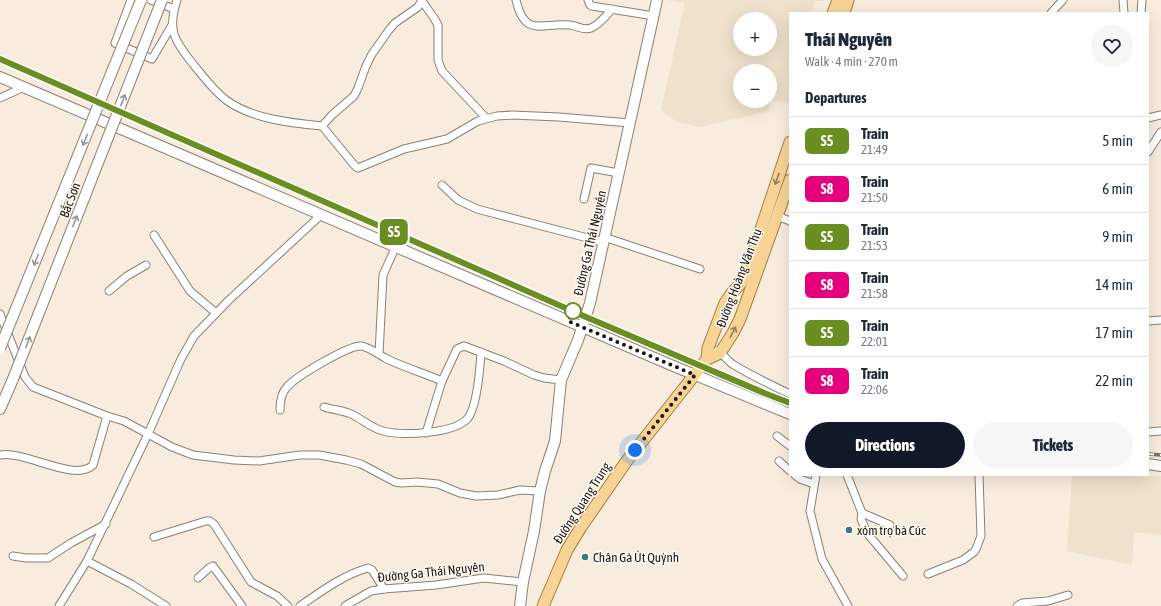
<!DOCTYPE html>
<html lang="en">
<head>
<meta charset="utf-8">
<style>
	:root { --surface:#fff; --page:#f6f6f7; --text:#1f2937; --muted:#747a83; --line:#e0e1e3; --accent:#111827 }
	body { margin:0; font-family:"Asap Condensed",sans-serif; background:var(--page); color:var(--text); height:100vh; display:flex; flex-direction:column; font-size:15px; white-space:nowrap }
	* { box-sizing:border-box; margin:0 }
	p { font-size:13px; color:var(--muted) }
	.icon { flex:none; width:22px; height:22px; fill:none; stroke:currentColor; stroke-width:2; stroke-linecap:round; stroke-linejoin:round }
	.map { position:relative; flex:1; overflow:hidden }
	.details { position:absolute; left:789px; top:12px; width:360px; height:464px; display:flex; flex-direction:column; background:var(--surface); border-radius:0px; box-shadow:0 4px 16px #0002 }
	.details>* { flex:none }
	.badge { padding:0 8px; border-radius:6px; font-size:14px; line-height:26px }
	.fabs { position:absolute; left:733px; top:12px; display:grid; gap:8px }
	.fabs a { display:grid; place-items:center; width:44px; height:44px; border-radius:50%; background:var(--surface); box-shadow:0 4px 16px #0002; font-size:20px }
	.you { position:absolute; width:20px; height:20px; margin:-10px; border:3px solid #fff; border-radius:50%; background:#1a73e8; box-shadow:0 0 0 6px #1a73e833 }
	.map>.badge { position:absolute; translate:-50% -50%; box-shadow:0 0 0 2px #fff }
	h2 { padding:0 16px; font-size:15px; line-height:36px }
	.round { display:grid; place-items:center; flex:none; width:42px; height:42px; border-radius:21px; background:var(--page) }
	.head { display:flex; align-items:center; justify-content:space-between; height:68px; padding:0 16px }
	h1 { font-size:19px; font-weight:800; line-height:30px }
	.cta { display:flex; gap:8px; margin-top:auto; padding:8px 16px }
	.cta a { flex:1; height:46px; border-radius:24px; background:var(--accent); color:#fff; font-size:16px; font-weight:800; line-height:46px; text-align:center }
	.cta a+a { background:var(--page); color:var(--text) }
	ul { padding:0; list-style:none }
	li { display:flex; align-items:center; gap:12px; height:48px; padding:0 16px; border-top:1px solid var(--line) }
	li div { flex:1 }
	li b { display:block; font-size:15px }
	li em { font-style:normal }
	li .badge { min-width:44px; font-weight:700; text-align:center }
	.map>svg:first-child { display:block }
</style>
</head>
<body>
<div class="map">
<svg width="1161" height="606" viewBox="0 0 1161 606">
	<rect width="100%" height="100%" fill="#f7ecdd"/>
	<g fill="#efe1cb" fill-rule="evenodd">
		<path d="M667,0h157v1h-9l-4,12h-21v90l-19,-3 -2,11 -69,16 -23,-5 -16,-12 24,-107zM740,19h30v30h-30zM740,71h30v30h-30z"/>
		<polygon points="1072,475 1161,476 1161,535 1134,532 1132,565 1067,551"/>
	</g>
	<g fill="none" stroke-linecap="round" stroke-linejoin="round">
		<defs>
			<g id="street">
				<polyline points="131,0 115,43 152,59 172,25"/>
				<polyline points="151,0 174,9"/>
				<path d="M177,0c-10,30 -3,40 16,64 10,12 20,26 33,36 26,19 65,23 96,26l33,40 3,2 46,-19 43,-10 31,-18 19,-5 15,-1 47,2 71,6"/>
				<path d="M516,0c9,39 26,22 54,25 8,1 14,6 21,3 8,-3 15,-12 21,-19"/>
				<polyline points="588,0 590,5 592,6 654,16"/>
				<polyline points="1123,0 1124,13"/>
				<polyline points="422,1 434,18 438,25 438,60 442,71 486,118"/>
				<polyline points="1051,13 1063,0"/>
				<polyline points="1141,13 1142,0"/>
				<polyline points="0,98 24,87"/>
				<polyline points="1148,118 1161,115"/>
				<polyline points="322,126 332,115 354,96 358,88 366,66 372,54 389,30 395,23 418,7 422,0"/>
				<polyline points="1148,152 1161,132"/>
				<polyline points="442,185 458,200 477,209 603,242"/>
				<polyline points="584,199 591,168 619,173"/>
				<polyline points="777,216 790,221"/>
				<polyline points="154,235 190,291 216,313"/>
				<polyline points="604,237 700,269"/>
				<polyline points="109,291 127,276 146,265"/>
				<polyline points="0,314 25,377 33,387 107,416 124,421 172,447 193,455 234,460 259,461 300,455 319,455 346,460 361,464 395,482 401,483 417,482 438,484 460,493 476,496 498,495 520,490 540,491"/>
				<polyline points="1148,321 1161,320"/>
				<path d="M717,351c7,3 11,11 17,14 18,11 37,20 56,29"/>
				<polyline points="379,354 383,275 396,246"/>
				<path d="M324,407c9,3 19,3 27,7 11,5 20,14 32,17 19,5 72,3 85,-13 9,-12 12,-50 13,-66"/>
				<path d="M280,410c0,-8 1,-17 7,-23 8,-10 62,-42 74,-41 8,1 17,8 24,12 18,9 38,15 57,23"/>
				<polyline points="1148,432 1161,431"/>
				<polyline points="426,433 442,381 457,349 464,346 504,361 534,375 544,378 561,380"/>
				<polyline points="777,436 790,446"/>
				<path d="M0,455c25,-5 75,28 93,10l14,-49"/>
				<polyline points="779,461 790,471"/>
				<polyline points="795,475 800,479 814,484"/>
				<polyline points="816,475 810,511 822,559 848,606"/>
				<polyline points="847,475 862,513 890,525"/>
				<polyline points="862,513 861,519 867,533 903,576"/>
				<polyline points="154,537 206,521 210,521 214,524 251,582 277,596 288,606"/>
				<polyline points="13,556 26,558 48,558 71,543 106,524"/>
				<polyline points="87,561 131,584 166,606"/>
				<polyline points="928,574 963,560 974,552 976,549 981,536 979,475"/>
				<polyline points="198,578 209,568 213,566 242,606"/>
				<polyline points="59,606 87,561 148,434 181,359 194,336 229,300 321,215"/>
				<path d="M300,606c22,-15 43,-31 68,-38l4,2 12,19"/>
				<polyline points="345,606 371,591 384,589 436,585 484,578 523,582"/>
				<polyline points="1017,606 1022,603 1048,601 1068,595"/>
			</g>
			<g id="secondary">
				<polyline points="0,77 671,365 790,414"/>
				<polyline points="0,409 13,379"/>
				<polyline points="1148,464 1161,466"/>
				<polyline points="520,606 523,582 534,531 540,491 545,471 555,441 561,380 578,340 590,303 657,0"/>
			</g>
			<g id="primary">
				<polyline points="833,13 838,0"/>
				<polyline points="844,13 848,0"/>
				<polyline points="707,359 720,353 733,333 740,319 790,180"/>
				<polyline points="543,606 567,550 581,527 626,462 707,359 708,348 725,303 732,293 741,283 747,271 790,142"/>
			</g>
		</defs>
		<use href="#street" stroke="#8a8073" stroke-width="9"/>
		<use href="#secondary" stroke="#8a8073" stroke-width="12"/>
		<use href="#primary" stroke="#a67e3b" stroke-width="13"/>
		<use href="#street" stroke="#fff" stroke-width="7"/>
		<use href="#secondary" stroke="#fff" stroke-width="10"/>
		<use href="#primary" stroke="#f7d396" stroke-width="11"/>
		<defs>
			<g id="rail">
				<polyline points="0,59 586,317 769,395 790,403"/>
				<polyline points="1148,454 1161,455"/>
			</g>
		</defs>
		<use href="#rail" stroke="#7b756b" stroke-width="3.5"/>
		<use href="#rail" stroke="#fffaf4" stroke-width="2" stroke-dasharray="6" stroke-linecap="butt"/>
		<defs>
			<g id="secondary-bridge">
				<polyline points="0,348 141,0"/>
				<polyline points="13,379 162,0"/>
			</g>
		</defs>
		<use href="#secondary-bridge" stroke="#8a8073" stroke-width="12" stroke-linecap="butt"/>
		<use href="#secondary-bridge" stroke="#fff" stroke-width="10"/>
	</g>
	<defs><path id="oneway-shaft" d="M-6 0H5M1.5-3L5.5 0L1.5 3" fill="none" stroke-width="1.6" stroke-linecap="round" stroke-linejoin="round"/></defs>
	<g stroke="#989795">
		<use href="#oneway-shaft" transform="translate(123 100) rotate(-69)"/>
		<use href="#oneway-shaft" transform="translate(85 140) rotate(112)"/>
		<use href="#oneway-shaft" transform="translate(75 221) rotate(-69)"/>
		<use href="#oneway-shaft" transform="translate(36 260) rotate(112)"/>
		<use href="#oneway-shaft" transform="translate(28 342) rotate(-69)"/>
	</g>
	<g stroke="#947f5b">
		<use href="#oneway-shaft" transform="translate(777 179) rotate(109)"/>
		<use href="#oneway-shaft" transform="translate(733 332) rotate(-62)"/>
	</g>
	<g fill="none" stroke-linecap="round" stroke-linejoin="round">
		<defs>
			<polyline id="line" points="0,59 586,317 769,395 790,403"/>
		</defs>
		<use href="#line" stroke="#fff" stroke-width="9"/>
		<use href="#line" stroke="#6b8e23" stroke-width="6"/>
		<polyline stroke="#1b1813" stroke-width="4" stroke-dasharray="0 7.2" points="573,311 568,321 695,375 635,450"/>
	</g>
	<circle fill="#fff" stroke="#6b8e23" stroke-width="2" cx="573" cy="311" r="8"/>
	<g fill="#377a8a" stroke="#fffaf4" stroke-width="1.5">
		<circle cx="849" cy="530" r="4"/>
		<circle cx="585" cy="557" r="4"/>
	</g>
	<g text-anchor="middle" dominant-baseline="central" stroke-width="3" stroke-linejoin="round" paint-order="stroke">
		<g font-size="13" fill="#1b1813" stroke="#fffaf4">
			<text transform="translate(70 200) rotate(-69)">Bắc Sơn</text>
			<text transform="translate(590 243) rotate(-77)">Đường Ga Thái Nguyên</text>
			<text transform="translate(739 278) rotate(-69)">Đường Hoàng Văn Thụ</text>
			<text transform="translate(582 503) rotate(-57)">Đường Quang Trung</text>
			<text transform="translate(431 572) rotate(-6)">Đường Ga Thái Nguyên</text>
		</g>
		<g font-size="13" fill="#1b1813" stroke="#fffaf4" text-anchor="start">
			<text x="857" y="530">xóm trọ bà Cúc</text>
			<text x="593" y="557">Chân Gà Út Quỳnh</text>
		</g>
	</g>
</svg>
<div class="fabs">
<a>+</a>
<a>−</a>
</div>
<div class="you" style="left:635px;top:450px"></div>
<b class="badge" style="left:394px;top:232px;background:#6b8e23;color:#fff">S5</b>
<section class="details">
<div class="head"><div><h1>Thái Nguyên</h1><p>Walk · 4 min · 270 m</p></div><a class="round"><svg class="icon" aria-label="heart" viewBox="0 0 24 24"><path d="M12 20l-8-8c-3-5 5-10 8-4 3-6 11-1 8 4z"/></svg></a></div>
<h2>Departures</h2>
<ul>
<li><span class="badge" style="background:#6b8e23;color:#fff">S5</span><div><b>Train</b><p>21:49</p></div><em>5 min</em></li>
<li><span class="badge" style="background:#e6007e;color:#fff">S8</span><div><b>Train</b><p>21:50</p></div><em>6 min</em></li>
<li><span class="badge" style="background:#6b8e23;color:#fff">S5</span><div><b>Train</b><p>21:53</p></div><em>9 min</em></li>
<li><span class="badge" style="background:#e6007e;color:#fff">S8</span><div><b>Train</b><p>21:58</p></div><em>14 min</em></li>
<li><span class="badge" style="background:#6b8e23;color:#fff">S5</span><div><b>Train</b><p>22:01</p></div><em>17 min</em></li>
<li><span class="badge" style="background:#e6007e;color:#fff">S8</span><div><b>Train</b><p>22:06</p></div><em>22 min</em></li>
</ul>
<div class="cta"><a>Directions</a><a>Tickets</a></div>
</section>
</div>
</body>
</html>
